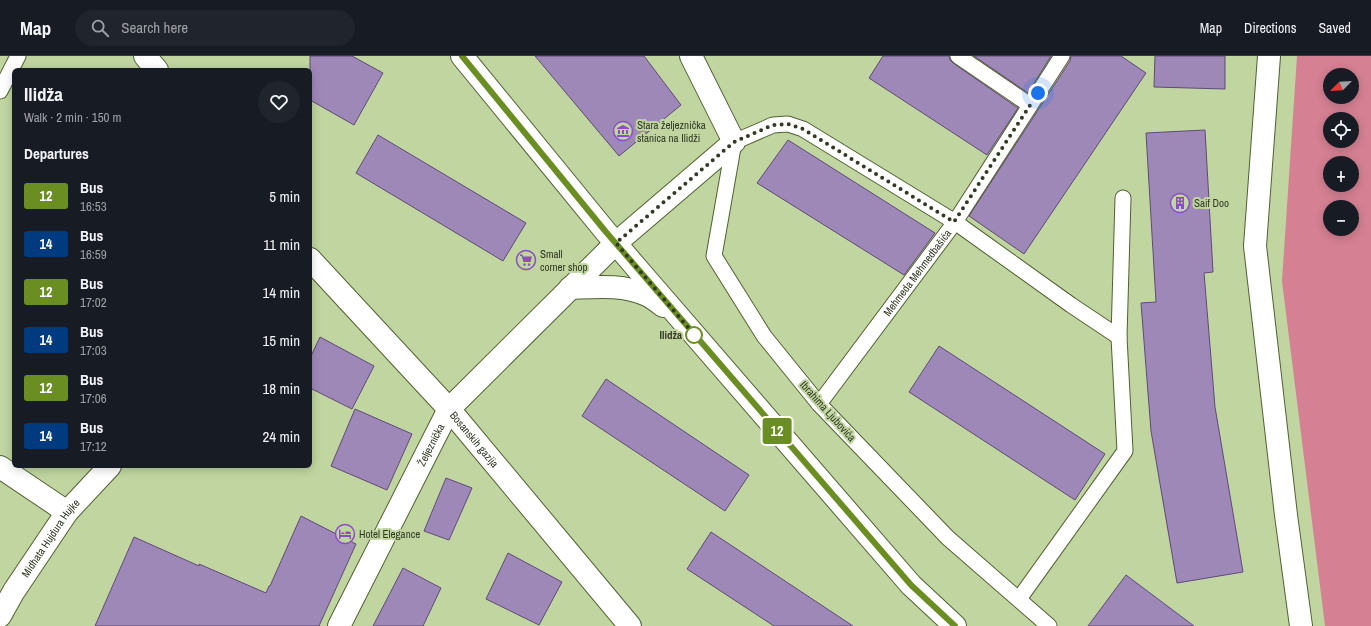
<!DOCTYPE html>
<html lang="en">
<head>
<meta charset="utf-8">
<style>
	:root { --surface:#171b24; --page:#20242c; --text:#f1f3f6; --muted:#9ea1a6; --line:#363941 }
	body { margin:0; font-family:"Archivo Narrow",sans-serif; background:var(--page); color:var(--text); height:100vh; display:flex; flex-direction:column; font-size:15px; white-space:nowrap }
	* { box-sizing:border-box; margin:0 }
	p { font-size:13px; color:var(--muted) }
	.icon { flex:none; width:22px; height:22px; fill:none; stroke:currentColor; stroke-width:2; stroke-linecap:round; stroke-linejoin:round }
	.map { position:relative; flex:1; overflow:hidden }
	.sheet { position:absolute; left:12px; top:12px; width:300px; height:400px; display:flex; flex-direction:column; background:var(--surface); border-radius:6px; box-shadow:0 2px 10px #0003 }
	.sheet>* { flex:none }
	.badge { padding:0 8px; border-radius:3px; font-size:14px; line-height:26px }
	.needle { width:26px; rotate:246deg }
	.fabs { position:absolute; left:1323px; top:12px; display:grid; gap:8px }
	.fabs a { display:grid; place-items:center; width:36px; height:36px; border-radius:50%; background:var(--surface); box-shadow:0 2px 10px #0003; font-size:20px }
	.you { position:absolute; width:20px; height:20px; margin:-10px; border:3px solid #fff; border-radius:50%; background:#1a73e8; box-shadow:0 0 0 6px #1a73e833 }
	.map>.badge { position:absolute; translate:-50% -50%; box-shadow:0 0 0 2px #fff }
	h2 { padding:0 12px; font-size:15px; line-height:36px }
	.round { display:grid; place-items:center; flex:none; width:42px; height:42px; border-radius:21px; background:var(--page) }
	.overview { display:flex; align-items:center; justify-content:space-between; height:68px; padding:0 12px }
	h1 { font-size:19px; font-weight:700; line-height:30px }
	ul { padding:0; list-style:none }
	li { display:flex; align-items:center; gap:12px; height:48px; padding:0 12px }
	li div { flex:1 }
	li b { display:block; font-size:15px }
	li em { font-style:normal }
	li .badge { min-width:44px; font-weight:700; text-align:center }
	header { display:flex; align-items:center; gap:24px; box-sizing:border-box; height:56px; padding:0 20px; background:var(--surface); border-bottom:1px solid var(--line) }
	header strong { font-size:19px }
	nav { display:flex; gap:22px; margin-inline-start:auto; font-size:14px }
	.search { width:280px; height:36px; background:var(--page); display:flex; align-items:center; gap:10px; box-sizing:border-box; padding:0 14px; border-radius:22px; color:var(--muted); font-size:15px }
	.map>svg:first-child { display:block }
</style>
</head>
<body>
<header>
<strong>Map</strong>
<div class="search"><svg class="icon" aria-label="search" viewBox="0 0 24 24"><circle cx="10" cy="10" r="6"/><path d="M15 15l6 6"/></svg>Search here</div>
<nav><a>Map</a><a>Directions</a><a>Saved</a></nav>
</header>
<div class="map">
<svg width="1371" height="570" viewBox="0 0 1371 570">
	<rect width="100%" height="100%" fill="#c0d5a0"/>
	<path fill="#d58093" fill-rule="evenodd" d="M1297,0h74v570h-46l-43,-345zM1330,19h22v22h-22zM1330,63h22v22h-22zM1330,107h22v22h-22zM1330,151h22v22h-22z"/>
	<g fill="#9e88b8" stroke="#5f4a76">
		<polygon points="310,0 352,0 383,17 354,69 310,44"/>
		<polygon points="535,0 644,0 681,49 619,100"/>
		<polygon points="883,0 949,0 950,4 953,7 1018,52 987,99 869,22"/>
		<polygon points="974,0 1051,0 1028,37"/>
		<polygon points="1071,0 1121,0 1146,17 1024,198 969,160 1070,5"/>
		<polygon points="1155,0 1225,0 1225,33 1154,31"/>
		<polygon points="1205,74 1213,216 1204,217 1215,351 1243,516 1177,527 1151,375 1141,247 1156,246 1146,77"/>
		<polygon points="378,79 526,167 503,205 356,117"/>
		<polygon points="788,84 935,177 904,219 757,127"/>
		<polygon points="320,281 374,310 352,353 310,332 310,302"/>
		<polygon points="939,290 1105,398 1075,444 909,336"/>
		<polygon points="606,323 749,419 725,455 582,360"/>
		<polygon points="355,353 412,378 387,434 331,410"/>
		<polygon points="446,422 472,432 449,484 424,475"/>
		<polygon points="301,460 356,488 319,570 95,570 134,481 199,510 199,508 266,537 269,530 270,530"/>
		<polygon points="711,476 853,570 774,570 687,513"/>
		<polygon points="508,497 562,526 539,569 486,543"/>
		<polygon points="403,512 441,532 423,570 373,570"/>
		<polygon points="1126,519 1194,570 1088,570"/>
	</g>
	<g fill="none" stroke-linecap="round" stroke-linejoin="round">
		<defs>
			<g id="service">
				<polyline points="958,0 1030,49"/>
				<polyline points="0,35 18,0"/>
				<path id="s1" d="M819,348l136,-182 107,-166"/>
				<polyline points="1019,543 1125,395 1119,281 1123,142"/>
				<polyline points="1049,570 948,482 819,348 764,280 714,200 734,86 773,69 788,68 803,73 955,166 1071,249 1119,281"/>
			</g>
			<g id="minor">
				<polyline points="145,0 157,14"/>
				<polyline points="1269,0 1255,190 1286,459 1301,570"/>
				<path id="s2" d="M310,203l139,150 181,217"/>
				<polyline points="0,411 67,456"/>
				<path id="s3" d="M0,560l14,-25 53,-79 43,-46"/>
				<path id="s4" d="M339,570l110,-217 167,-166 118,-101 -43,-86"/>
			</g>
			<g id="secondary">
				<polyline points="462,0 606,176 641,217 911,529 955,570"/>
				<path d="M570,232c26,-1 52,-4 77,7 6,3 11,7 16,11"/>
			</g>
		</defs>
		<use href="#service" stroke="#506131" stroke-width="17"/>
		<use href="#minor" stroke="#506131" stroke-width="24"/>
		<use href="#secondary" stroke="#506131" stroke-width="24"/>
		<use href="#service" stroke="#fff" stroke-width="15"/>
		<use href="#minor" stroke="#fff" stroke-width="22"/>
		<use href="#secondary" stroke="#fff" stroke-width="22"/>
	</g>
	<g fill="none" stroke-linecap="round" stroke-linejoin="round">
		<defs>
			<polyline id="line" points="462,0 606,176 911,529 955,570"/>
		</defs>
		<use href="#line" stroke="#fff" stroke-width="9"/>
		<use href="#line" stroke="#6b8e23" stroke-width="6"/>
		<polyline stroke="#323a25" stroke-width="4" stroke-dasharray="0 7.2" points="694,279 698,283 616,187 734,86 773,69 788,68 803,73 954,166 1038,37"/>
	</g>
	<defs>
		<symbol id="museum-ring" viewBox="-11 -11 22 22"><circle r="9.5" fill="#c0d5a0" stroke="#8c4ec4" stroke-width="1.5"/><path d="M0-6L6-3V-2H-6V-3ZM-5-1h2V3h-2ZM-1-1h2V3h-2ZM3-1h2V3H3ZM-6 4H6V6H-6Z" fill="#8c4ec4"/></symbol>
		<symbol id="building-ring" viewBox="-11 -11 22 22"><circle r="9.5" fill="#c0d5a0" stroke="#8c4ec4" stroke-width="1.5"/><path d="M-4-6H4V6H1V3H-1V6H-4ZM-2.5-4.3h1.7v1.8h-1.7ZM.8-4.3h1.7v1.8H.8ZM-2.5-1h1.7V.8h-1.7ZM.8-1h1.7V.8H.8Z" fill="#8c4ec4"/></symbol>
		<symbol id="supermarket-ring" viewBox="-11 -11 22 22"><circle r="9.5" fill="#c0d5a0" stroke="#8c4ec4" stroke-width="1.5"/><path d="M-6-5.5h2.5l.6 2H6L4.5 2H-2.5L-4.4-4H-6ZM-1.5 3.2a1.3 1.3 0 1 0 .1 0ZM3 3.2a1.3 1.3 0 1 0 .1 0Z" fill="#8c4ec4"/></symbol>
		<symbol id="hotel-ring" viewBox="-11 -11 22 22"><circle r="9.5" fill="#c0d5a0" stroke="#8c4ec4" stroke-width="1.5"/><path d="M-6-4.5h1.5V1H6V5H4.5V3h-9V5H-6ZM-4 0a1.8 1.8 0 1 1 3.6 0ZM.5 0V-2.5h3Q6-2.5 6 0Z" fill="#8c4ec4"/></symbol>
	</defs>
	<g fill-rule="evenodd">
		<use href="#museum-ring" x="612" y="64" width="22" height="22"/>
		<use href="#building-ring" x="1169" y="136" width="22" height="22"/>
		<use href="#supermarket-ring" x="515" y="193" width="22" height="22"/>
		<use href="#hotel-ring" x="334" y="467" width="22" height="22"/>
	</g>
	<circle fill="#fff" stroke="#6b8e23" stroke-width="2" cx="694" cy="279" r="8"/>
	<g text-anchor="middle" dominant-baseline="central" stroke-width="4" stroke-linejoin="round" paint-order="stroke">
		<g font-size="11" fill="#323a25" stroke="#c0d5a0" text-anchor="start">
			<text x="637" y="69">Stara željeznička<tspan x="637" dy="13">stanica na Ilidži</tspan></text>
			<text x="1194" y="147">Saif Doo</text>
			<text x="540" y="198">Small<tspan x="540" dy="13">corner shop</tspan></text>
			<text x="359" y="478">Hotel Elegance</text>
		</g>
		<g font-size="11" fill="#323a25" stroke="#c0d5a0">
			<text stroke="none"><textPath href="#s1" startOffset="164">Mehmeda Mehmedbašića</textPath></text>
			<text transform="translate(828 355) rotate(48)">Ibrahima Ljubovića</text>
			<text stroke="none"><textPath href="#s2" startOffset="244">Bosanskih gazija</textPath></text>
			<text stroke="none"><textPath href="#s4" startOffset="203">Željeznička</textPath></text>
			<text stroke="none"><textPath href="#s3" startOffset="93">Midhata Hujdura Hujke</textPath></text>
		</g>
		<g font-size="11" font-weight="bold" fill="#323a25" stroke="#c0d5a0" text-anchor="end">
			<text x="682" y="279">Ilidža</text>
		</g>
	</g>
</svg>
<div class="fabs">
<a><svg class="needle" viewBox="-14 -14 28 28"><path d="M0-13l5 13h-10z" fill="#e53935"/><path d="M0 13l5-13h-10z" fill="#9ea1a6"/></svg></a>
<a><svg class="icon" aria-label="locate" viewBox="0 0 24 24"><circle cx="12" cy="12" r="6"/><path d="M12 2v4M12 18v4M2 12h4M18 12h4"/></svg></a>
<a>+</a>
<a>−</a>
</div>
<div class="you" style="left:1038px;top:37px"></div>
<b class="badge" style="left:777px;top:375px;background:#6b8e23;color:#fff">12</b>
<section class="sheet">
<div class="overview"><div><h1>Ilidža</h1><p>Walk · 2 min · 150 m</p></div><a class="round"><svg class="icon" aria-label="heart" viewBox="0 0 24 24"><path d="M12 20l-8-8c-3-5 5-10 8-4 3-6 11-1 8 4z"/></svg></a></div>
<h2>Departures</h2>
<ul>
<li><span class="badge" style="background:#6b8e23;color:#fff">12</span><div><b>Bus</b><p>16:53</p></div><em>5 min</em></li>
<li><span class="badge" style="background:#003b80;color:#fff">14</span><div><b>Bus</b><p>16:59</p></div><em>11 min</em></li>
<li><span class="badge" style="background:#6b8e23;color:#fff">12</span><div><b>Bus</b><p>17:02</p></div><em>14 min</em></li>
<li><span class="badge" style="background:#003b80;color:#fff">14</span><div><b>Bus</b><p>17:03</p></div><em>15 min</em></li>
<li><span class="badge" style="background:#6b8e23;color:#fff">12</span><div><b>Bus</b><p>17:06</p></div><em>18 min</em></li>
<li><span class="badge" style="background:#003b80;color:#fff">14</span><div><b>Bus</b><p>17:12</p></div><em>24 min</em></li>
</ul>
</section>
</div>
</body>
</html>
